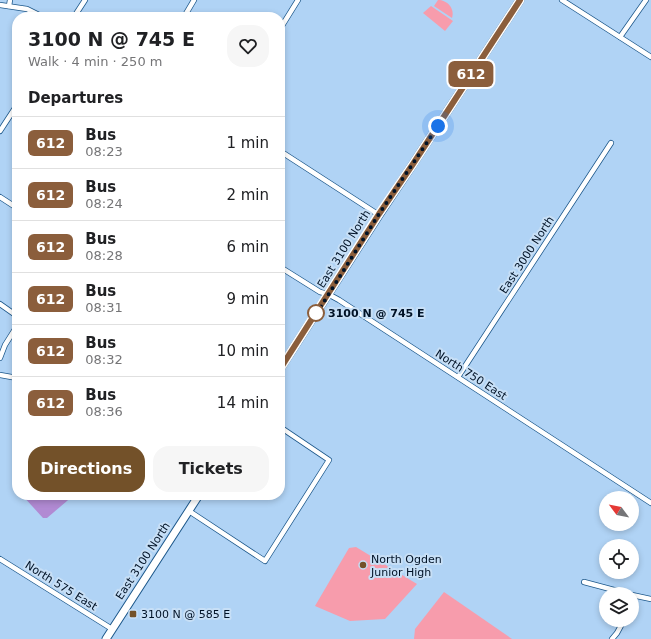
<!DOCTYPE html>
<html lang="en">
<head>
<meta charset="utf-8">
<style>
	:root { --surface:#fff; --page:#f6f6f6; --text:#202124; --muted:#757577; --line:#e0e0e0; --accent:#735129 }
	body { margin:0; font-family:"DejaVu Sans",sans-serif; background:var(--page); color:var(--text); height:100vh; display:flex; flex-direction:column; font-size:15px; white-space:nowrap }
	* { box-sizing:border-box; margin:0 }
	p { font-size:13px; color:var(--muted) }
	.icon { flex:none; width:22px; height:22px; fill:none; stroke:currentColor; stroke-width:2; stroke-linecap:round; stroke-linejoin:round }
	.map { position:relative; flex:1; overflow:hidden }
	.sheet { position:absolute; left:12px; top:12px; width:273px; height:488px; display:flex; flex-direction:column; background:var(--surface); border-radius:16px; box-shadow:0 2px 6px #0003 }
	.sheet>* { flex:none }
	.badge { padding:0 8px; border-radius:6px; font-size:14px; line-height:26px }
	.needle { width:26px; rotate:302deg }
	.controls { position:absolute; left:599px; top:491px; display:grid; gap:8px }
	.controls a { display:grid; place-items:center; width:40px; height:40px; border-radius:50%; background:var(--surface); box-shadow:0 2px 6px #0003; font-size:20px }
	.you { position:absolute; width:20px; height:20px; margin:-10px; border:3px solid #fff; border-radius:50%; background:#1a73e8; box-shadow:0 0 0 6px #1a73e833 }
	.map>.badge { position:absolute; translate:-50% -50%; box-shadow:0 0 0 2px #fff }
	h2 { padding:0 16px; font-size:15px; line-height:36px }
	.round { display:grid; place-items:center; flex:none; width:42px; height:42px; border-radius:16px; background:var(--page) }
	.overview { display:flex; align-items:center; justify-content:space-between; height:68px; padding:0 16px }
	h1 { font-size:19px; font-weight:800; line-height:30px }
	.action { display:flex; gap:8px; margin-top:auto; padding:8px 16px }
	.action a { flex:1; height:46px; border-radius:16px; background:var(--accent); color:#fff; font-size:16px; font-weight:800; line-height:46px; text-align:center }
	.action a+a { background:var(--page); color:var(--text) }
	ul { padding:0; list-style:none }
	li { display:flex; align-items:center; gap:12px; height:52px; padding:0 16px; border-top:1px solid var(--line) }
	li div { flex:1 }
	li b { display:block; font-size:15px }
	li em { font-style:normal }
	li .badge { min-width:44px; font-weight:700; text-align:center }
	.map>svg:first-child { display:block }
</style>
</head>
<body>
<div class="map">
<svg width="651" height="639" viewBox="0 0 651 639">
	<rect width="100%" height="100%" fill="#b0d3f5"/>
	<g fill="#f79cac">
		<path d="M438,0c9,0 17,8 14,18l-18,-12z"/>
		<polygon points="431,6 453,21 445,31 423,13"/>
		<polygon points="356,547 417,584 385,619 350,621 315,606 349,548"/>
		<polygon points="444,592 512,639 414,639 415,629"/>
	</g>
	<polygon fill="#b18ad3" points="22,495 74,495 47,518 43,518"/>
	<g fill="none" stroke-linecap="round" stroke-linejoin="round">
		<defs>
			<g id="minor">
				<polyline points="562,0 651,57"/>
				<polyline points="0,5 27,9 43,17"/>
				<polyline points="9,6 10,0"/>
				<polyline points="74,17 85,0"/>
				<polyline points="184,17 194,0"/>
				<polyline points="280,29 298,0"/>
				<polyline points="620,37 646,0"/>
				<polyline points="0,131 17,105"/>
				<polyline points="280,151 379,215"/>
				<polyline points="0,197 17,208"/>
				<polyline points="280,267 320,292 328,294 339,300 651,503"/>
				<polyline points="0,304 17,316"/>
				<polyline points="0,358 5,345 17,326"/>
				<polyline points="0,375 17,378"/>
				<polyline points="458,377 611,143"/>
				<polyline points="189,511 265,561 329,460 280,427"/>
				<polyline points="0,559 112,629"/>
				<polyline points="584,582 629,594"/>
				<polyline points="632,595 651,599"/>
				<polyline points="612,639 617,633 624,620"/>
			</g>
			<g id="secondary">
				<polyline points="280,369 379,215 413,164 520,0"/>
				<polyline points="106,639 199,495"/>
			</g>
		</defs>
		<use href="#minor" stroke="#1d588b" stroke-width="6"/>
		<use href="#secondary" stroke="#1d588b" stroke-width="9"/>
		<use href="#minor" stroke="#fff" stroke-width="4.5"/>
		<use href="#secondary" stroke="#fff" stroke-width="7"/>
	</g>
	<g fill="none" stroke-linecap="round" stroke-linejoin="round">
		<defs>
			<polyline id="line" points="280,369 379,214 413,164 520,0"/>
		</defs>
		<use href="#line" stroke="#fff" stroke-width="9"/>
		<use href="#line" stroke="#8b5e3c" stroke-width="6"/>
		<polyline stroke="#001226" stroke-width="4" stroke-dasharray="0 7.2" points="316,313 315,316 379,214 438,126"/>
	</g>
	<circle fill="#fff" stroke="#8b5e3c" stroke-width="2" cx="316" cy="313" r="8"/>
	<g fill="#735129" stroke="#c7dff6" stroke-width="1.5">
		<circle cx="363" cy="565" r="4"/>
		<rect x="129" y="610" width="8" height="8" rx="2"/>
	</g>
	<g text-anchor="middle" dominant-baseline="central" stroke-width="4" stroke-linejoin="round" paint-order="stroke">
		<g font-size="11" fill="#001226" stroke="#c7dff6">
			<text transform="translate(344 249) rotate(-58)">East 3100 North</text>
			<text transform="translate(527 255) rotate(-57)">East 3000 North</text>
			<text transform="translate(471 375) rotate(33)">North 750 East</text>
			<text transform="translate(143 561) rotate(-57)">East 3100 North</text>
			<text transform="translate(61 586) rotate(32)">North 575 East</text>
		</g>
		<g font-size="11" font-weight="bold" fill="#001226" stroke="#c7dff6" text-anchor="start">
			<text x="328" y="313">3100 N @ 745 E</text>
		</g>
		<g font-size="11" fill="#001226" stroke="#c7dff6" text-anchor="start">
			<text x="371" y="559">North Ogden<tspan x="371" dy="13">Junior High</tspan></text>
			<text x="141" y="614">3100 N @ 585 E</text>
		</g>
	</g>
</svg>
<div class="controls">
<a><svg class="needle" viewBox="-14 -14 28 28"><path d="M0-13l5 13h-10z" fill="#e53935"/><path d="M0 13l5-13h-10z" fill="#757577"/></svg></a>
<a><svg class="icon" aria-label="locate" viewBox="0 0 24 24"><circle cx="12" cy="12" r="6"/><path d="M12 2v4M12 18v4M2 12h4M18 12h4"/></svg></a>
<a><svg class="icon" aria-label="layers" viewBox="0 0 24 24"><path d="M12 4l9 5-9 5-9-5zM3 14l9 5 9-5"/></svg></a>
</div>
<div class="you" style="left:438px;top:126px"></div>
<b class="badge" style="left:471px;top:74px;background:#8b5e3c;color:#fff">612</b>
<section class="sheet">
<div class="overview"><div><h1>3100 N @ 745 E</h1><p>Walk · 4 min · 250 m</p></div><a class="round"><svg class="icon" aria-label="heart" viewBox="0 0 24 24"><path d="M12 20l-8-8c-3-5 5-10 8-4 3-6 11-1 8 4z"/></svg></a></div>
<h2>Departures</h2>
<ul>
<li><span class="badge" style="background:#8b5e3c;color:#fff">612</span><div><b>Bus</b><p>08:23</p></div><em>1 min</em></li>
<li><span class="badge" style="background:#8b5e3c;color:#fff">612</span><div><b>Bus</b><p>08:24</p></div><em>2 min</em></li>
<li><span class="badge" style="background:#8b5e3c;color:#fff">612</span><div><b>Bus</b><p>08:28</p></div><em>6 min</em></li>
<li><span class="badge" style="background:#8b5e3c;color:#fff">612</span><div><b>Bus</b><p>08:31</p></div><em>9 min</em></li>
<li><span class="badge" style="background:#8b5e3c;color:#fff">612</span><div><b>Bus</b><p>08:32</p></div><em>10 min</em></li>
<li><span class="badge" style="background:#8b5e3c;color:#fff">612</span><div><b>Bus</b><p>08:36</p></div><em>14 min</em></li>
</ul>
<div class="action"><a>Directions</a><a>Tickets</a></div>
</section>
</div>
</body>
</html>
